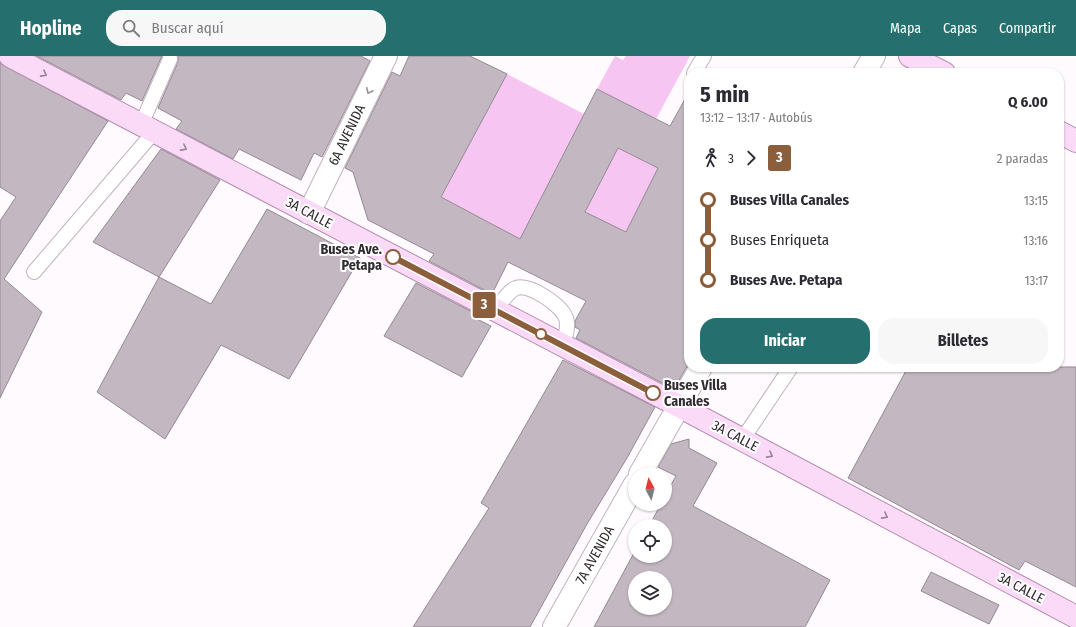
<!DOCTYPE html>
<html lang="es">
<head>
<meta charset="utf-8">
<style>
	:root { --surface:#fff; --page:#f7f7f7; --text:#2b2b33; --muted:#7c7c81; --accent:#25706e }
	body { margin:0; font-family:"Fira Sans Condensed",sans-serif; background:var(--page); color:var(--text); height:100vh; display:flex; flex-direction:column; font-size:15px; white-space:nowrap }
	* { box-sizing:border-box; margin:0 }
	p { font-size:13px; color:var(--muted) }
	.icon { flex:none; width:22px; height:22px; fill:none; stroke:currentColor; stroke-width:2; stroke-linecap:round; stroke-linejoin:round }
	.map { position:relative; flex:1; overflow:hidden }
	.sheet { position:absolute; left:684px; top:12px; width:380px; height:304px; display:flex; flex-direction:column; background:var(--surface); border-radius:16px; box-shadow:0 1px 3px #0004 }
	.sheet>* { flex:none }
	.badge { padding:0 8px; border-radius:3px; font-size:14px; line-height:26px }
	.needle { width:26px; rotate:353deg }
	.controls { position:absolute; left:628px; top:411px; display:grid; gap:8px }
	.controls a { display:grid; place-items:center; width:44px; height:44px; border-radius:50%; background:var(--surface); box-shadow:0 1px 3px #0004; font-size:20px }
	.map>.badge { position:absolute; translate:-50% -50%; box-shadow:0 0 0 2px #fff }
	.legs { display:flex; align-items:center; gap:6px; height:44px; padding:0 16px; font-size:13px }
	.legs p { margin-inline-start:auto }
	.summary { display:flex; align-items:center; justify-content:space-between; height:68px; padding:0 16px }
	h1 { font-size:22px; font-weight:700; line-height:30px }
	.primary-button { display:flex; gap:8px; margin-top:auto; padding:8px 16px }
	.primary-button a { flex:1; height:46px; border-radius:16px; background:var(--accent); color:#fff; font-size:16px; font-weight:700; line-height:46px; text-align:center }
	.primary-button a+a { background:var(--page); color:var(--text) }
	ul { padding:0 16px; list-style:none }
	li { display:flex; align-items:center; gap:14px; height:40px; font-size:15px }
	li i { display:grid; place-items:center; width:6px; height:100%; margin:0 5px; background:currentColor }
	li i::after { content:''; width:10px; height:10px; margin:-5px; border:3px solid; border-radius:50%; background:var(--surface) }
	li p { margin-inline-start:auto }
	li:first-child i { background:linear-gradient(#0000 50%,currentColor 0) }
	li:last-child i { background:linear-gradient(currentColor 50%,#0000 0) }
	header { display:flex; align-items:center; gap:24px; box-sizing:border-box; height:56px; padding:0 20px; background:var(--accent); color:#fff }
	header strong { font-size:19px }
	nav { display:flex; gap:22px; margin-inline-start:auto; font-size:14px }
	.search { width:280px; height:36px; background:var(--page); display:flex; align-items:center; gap:10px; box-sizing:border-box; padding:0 14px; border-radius:16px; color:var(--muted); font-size:15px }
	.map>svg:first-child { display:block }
</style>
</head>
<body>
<header>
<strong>Hopline</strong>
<div class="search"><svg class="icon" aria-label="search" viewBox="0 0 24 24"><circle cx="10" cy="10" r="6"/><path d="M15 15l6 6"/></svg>Buscar aquí</div>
<nav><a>Mapa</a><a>Capas</a><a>Compartir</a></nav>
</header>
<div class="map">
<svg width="1076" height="571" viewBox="0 0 1076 571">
	<rect width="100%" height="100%" fill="#fffafe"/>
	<g fill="#f7c5f1">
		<polygon points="615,0 623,4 626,0 690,0 656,63 597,33"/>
		<polygon points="507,18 584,58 520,183 441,141"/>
		<polygon points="618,92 658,112 626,176 585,156"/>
	</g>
	<g fill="#c3b8c2" stroke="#948993" fill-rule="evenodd">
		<polygon points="37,0 162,0 142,45 126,37 121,44"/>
		<polygon points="178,0 361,0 370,5 322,101 314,97 301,124 239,93 233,103 176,73 182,65 158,52 178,6"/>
		<path d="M409,0h61l37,18 -66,123 79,42 77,-150 73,37 19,-34v271l-15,26 -98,-51 4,-8 -5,-3v-6l11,-20 -78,-39 -16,32 -63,-33 5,-7 -66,-34 -15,-48 -8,-4 47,-96 8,4zM618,92l40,20 -32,64 -41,-20z"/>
		<polygon points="0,7 108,65 4,223 42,256 0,342 0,165 16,141 0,131"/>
		<polygon points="161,93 220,124 159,221 93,186"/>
		<polygon points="267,153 360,202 289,323 221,289 165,383 97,336 159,221 211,248"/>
		<polygon points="416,227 480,260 479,264 491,270 462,321 384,280"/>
		<polygon points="563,304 655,351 627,402 587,468 530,571 413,571 489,452 481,447"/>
		<polygon points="908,311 1076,311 1076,531 1025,505 1019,514 848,422"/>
		<path d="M689,383v9l28,15 -24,43 137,74 -25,47h-211l41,-76v5h30v-30h-16l12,-22h4v-8l11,-20 -18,-9 13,-23zM635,522h30v30h-30z"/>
		<polygon points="931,516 999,549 989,568 921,535"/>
	</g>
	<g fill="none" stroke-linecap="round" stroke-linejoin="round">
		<defs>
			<g id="service">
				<polyline points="694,17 704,0"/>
				<polyline points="141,69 170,3"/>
				<polyline points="34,216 154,76"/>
				<path d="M496,255c5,-8 11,-19 20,-23 14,-5 46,18 50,30 3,9 -1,19 -3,28"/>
				<polyline points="742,384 791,311"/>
			</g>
			<g id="minor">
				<polyline points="309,157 386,0"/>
				<polyline points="640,418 679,350"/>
				<polyline points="554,571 635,428"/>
			</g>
			<g id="tertiary">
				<polyline points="864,17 874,0"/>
				<polyline points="679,350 701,311"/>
			</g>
			<g id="primary">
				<polyline points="10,0 679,350 1076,561"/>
				<polyline points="910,0 944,17"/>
				<polyline points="1059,76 1076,85"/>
			</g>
		</defs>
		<use href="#service" stroke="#c0b4be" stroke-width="16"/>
		<use href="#minor" stroke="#c0b4be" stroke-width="24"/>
		<use href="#tertiary" stroke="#c0b4be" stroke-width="24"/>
		<use href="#primary" stroke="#b38eae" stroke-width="24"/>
		<use href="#service" stroke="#fff" stroke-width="14"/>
		<use href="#minor" stroke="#fff" stroke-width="22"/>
		<use href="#tertiary" stroke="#fff" stroke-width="22"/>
		<use href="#primary" stroke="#fbdaf7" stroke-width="22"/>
	</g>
	<defs><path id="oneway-chevron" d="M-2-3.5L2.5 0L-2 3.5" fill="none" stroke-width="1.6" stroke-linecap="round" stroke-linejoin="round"/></defs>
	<g stroke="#968394">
		<use href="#oneway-chevron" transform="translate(44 18) rotate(28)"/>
		<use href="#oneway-chevron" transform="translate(184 92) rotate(28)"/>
		<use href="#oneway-chevron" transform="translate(770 399) rotate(28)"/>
		<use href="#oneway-chevron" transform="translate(885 460) rotate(28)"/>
	</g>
	<use stroke="#989698" href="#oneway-chevron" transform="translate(369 35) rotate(116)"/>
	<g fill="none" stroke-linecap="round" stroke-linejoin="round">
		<defs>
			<polyline id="line-1" points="393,201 653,337"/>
		</defs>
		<use href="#line-1" stroke="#fff" stroke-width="9"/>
		<use href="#line-1" stroke="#8b5e3c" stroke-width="6"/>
	</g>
	<g fill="#fff" stroke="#8b5e3c" stroke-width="2">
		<circle cx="393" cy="201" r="7"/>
		<circle cx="541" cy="278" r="5"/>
		<circle cx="653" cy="337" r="7"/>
	</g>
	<g text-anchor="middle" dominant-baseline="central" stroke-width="4" stroke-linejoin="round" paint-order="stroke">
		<g font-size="14" fill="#312c30" stroke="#fff">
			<text transform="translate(347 79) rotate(-64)">6A AVENIDA</text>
			<text transform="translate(309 157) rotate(28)">3A CALLE</text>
			<text transform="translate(735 380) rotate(28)">3A CALLE</text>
			<text transform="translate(595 499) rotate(-61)">7A AVENIDA</text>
			<text transform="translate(1021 532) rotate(28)">3A CALLE</text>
		</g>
		<g font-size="14" font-weight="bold" fill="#312c30" stroke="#fff" text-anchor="end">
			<text x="382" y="193">Buses Ave.<tspan x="382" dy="16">Petapa</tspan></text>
			<text x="664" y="329" text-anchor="start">Buses Villa<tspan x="664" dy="16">Canales</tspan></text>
		</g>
	</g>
</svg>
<div class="controls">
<a><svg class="needle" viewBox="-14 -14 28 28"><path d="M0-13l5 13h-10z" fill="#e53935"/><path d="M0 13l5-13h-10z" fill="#7c7c81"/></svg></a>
<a><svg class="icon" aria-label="locate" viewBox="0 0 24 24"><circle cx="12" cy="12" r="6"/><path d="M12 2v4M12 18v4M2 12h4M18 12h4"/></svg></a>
<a><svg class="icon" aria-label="layers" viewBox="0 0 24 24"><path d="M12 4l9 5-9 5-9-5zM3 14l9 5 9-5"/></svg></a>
</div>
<b class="badge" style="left:484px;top:249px;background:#8b5e3c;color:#fff">3</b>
<section class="sheet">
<div class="summary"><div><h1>5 min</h1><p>13:12 – 13:17 · Autobús</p></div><b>Q 6.00</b></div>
<div class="legs"><svg class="icon" aria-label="walk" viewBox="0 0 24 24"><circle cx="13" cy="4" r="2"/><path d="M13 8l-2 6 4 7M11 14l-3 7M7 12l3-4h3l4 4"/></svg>3<svg class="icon" aria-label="forward" viewBox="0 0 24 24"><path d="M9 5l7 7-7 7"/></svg><b class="badge" style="background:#8b5e3c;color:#fff">3</b><p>2 paradas</p></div>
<ul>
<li><i style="color:#8b5e3c"></i><b>Buses Villa Canales</b><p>13:15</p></li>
<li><i style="color:#8b5e3c"></i><span>Buses Enriqueta</span><p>13:16</p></li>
<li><i style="color:#8b5e3c"></i><b>Buses Ave. Petapa</b><p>13:17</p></li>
</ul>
<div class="primary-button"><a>Iniciar</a><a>Billetes</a></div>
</section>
</div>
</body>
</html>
